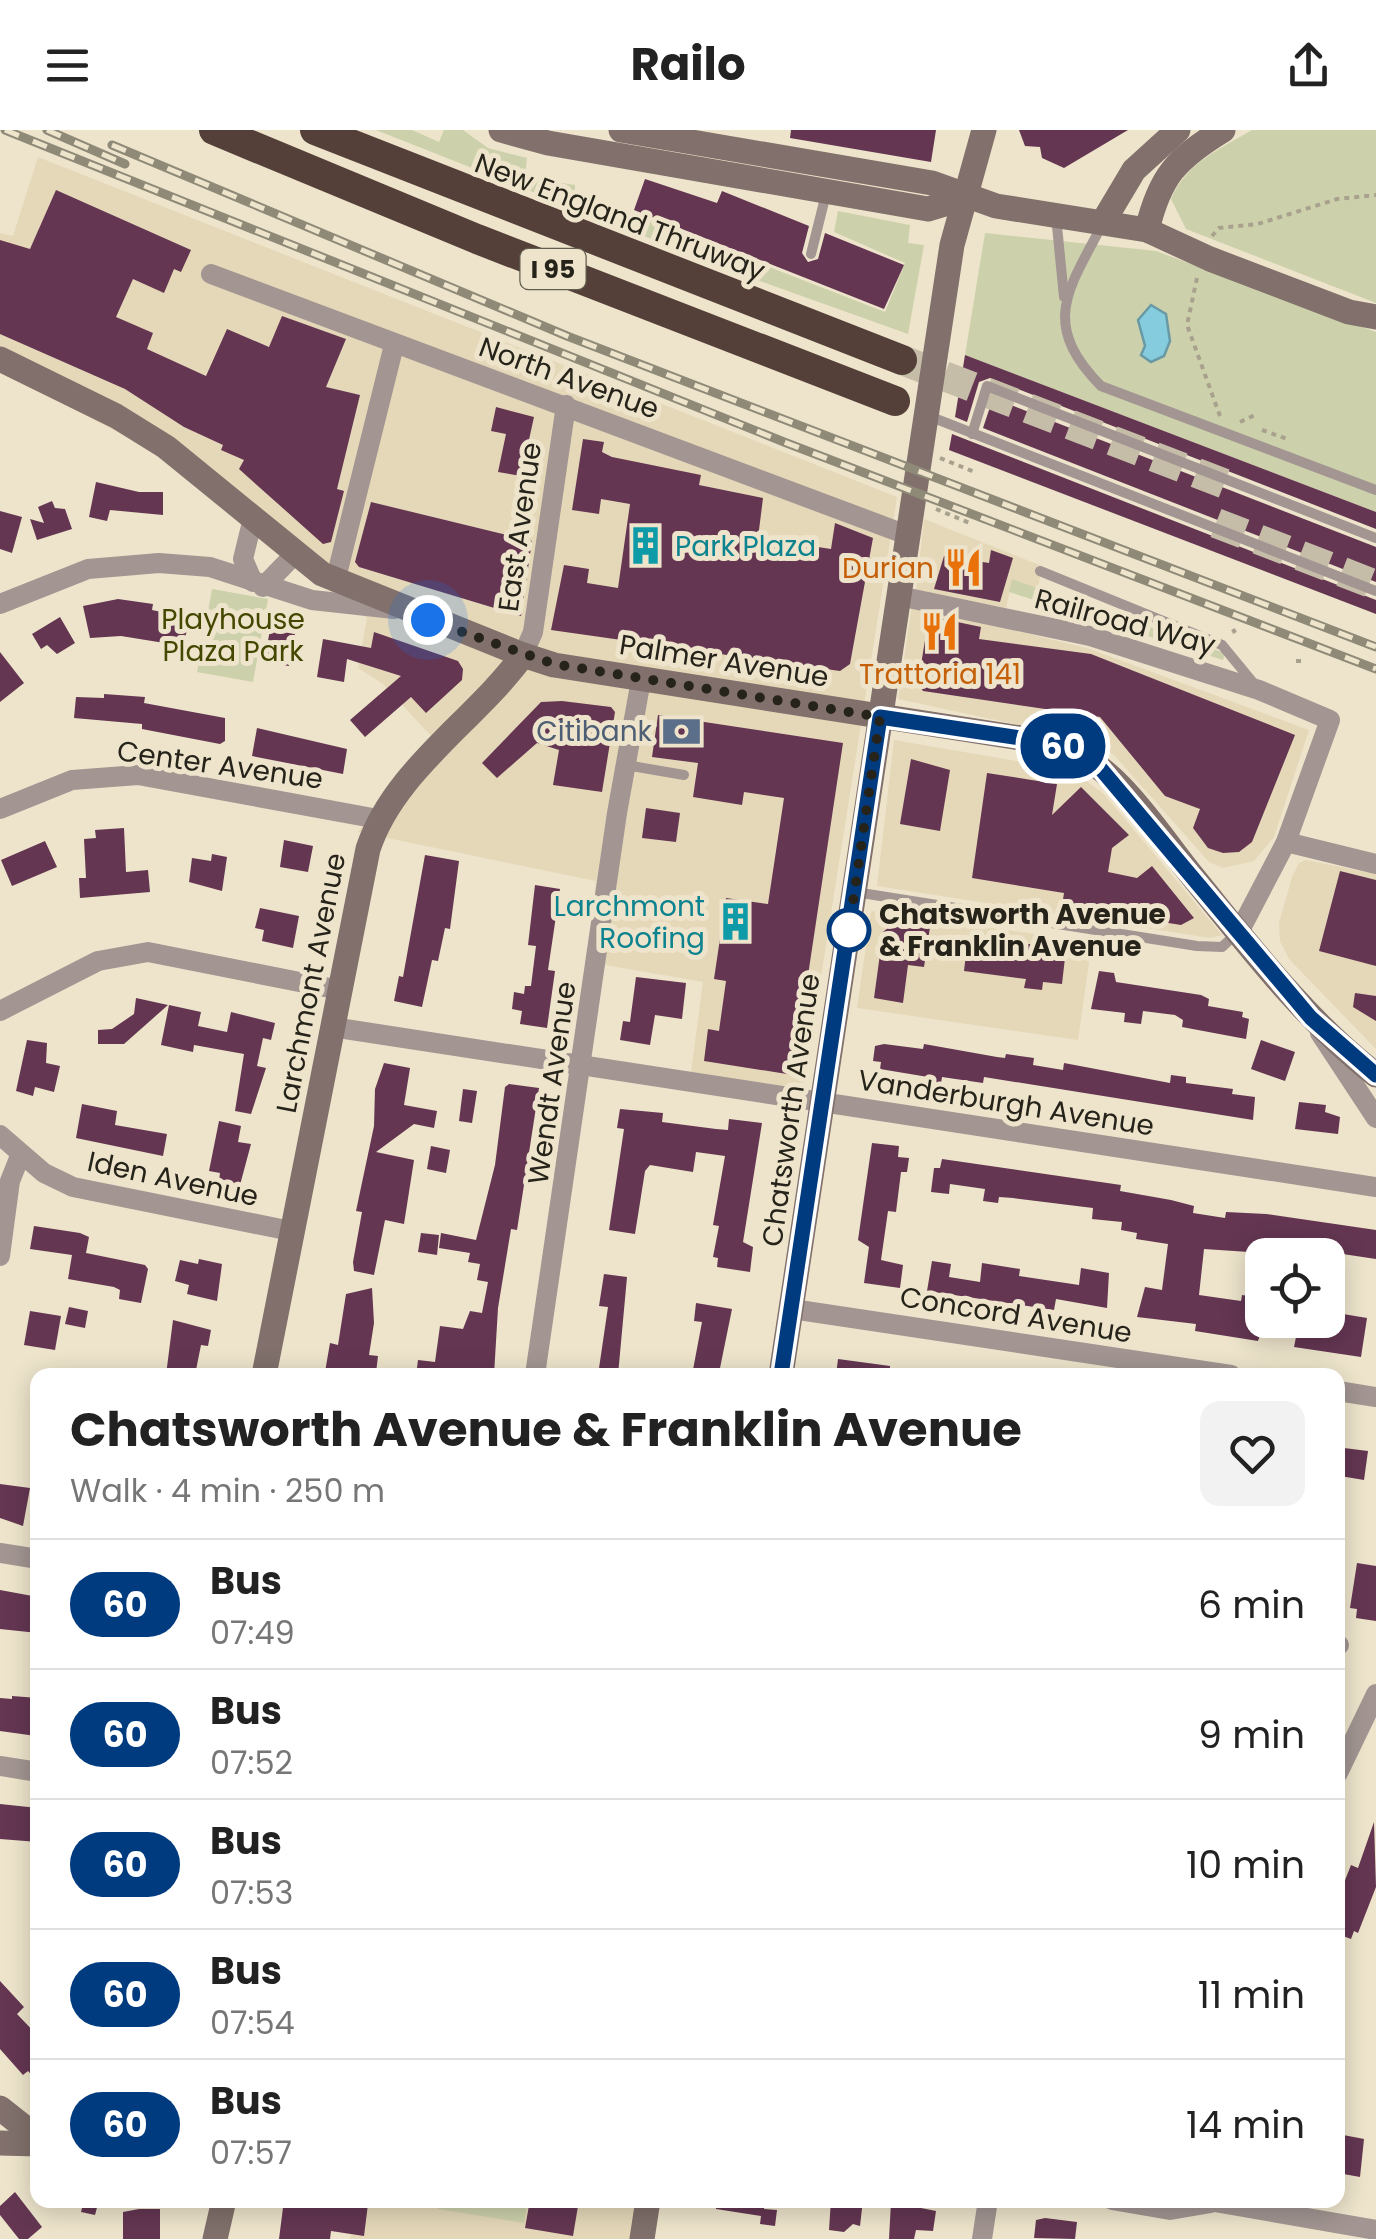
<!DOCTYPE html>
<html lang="en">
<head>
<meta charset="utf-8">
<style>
	:root { --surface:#fff; --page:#f2f2f2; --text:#222; --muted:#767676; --line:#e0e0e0 }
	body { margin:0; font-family:Poppins,sans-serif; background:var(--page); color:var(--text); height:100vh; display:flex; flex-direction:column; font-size:38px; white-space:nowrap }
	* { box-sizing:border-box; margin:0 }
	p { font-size:32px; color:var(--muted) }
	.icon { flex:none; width:55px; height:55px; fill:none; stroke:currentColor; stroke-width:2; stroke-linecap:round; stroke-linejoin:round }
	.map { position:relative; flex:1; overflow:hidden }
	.panel { position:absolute; left:30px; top:1238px; width:1315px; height:840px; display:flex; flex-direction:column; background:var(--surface); border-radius:20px; box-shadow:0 5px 25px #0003 }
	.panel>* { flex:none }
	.badge { padding:0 20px; border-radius:32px; font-size:35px; line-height:65px }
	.tools { position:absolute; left:1245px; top:1108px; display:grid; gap:20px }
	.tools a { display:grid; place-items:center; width:100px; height:100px; border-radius:20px; background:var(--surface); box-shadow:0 5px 25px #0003; font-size:50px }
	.you { position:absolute; width:50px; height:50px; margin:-25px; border:8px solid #fff; border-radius:50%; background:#1a73e8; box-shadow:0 0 0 15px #1a73e833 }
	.map>.badge { position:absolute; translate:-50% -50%; box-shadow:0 0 0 5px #fff }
	.round { display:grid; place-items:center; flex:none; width:105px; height:105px; border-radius:20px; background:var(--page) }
	.headline { display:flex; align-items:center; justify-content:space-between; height:170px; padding:0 40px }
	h1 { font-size:48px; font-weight:700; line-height:75px }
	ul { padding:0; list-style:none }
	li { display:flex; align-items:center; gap:30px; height:130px; padding:0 40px; border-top:2px solid var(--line) }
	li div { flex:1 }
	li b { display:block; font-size:38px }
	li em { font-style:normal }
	li .badge { min-width:110px; font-weight:700; text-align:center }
	header { display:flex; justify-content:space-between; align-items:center; height:130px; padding:0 40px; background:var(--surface); font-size:45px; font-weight:700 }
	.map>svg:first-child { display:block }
</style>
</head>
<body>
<header><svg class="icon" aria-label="menu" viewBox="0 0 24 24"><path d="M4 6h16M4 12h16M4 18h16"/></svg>Railo<svg class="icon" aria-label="share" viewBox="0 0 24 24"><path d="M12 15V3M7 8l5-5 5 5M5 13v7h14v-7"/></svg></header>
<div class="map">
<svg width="1376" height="2109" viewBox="0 0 1376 2109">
	<rect width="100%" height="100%" fill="#ede4cb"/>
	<g fill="#e5d8b9">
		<polygon points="38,27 897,367 803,960 691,942 703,852 588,832 596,751 358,702 432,607 383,554 358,538 367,488 156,322 0,241 0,103 13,106"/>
		<polygon points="924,389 1042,436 1038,458 1012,450 1006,478 916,462"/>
		<polygon points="912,475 1090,519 1309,600 1274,707 1254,731 1223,738 1209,732 1114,625 1090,610 898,569"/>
		<polygon points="894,610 1051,637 1085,650 1104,664 1222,805 1210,808 877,756"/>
		<polygon points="1306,730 1376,744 1376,919 1289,829 1280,811 1279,793 1292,747 1299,733"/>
		<polygon points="871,781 1092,812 1078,910 857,878"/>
		<polygon points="357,2070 643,2070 637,2109 350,2109"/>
	</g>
	<g fill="#cdd1ab">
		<polygon points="376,0 412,0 439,12 444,0 463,0 488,18 527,28 525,47 575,55 575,71 630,90 633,84 885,182 905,133 834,102 838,81 910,95 908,113 924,115 908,204 735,142"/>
		<path d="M1252,0h124v173l-190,-74 -15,-30c15,-36 49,-50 81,-69z"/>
		<polygon points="985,103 1156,121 1376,202 1376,382 965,225"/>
		<polygon points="1012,449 1225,523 1223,530 1009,462"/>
		<polygon points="212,459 268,469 253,552 197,542"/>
		<polygon points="439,2070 528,2070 524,2093 438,2079"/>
	</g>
	<polygon fill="#85ccdf" stroke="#6899a4" stroke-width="2.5" points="1151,175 1166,184 1170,211 1164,226 1151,232 1141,225 1145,216 1138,190"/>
	<g fill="#643652">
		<polygon points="791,0 936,0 931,32 790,8"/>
		<polygon points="1019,0 1128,0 1064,38 1042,28 1040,17 1025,16"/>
		<polygon points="645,49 717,73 722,61 809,96 802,123 808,132 818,129 825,103 904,135 884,179 634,80"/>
		<polygon points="56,60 191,120 181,142 174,139 164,163 133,149 116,187 153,203 147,219 206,246 227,199 269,217 282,186 346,209 326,257 360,265 337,359 344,361 331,412 323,414 239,339 244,330 221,320 223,315 184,297 125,259 0,204 0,110 30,119"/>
		<polygon points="965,225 1376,382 1376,399 990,248 979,252 967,292 955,287"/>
		<polygon points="993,268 1376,417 1376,452 983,298"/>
		<polygon points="496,277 534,287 521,346 498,342 506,304 491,301"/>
		<polygon points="952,304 1376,470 1376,484 949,320"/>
		<polygon points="583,309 604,312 602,322 612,327 701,345 699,355 763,368 758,408 831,419 835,393 873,408 850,534 840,541 551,500 564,435 589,439 587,453 618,458 630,374 601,369 599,384 572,380"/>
		<polygon points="96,352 139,362 163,362 163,385 110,380 107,391 89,387"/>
		<polygon points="52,371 55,378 65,379 72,399 37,410 30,389 44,393 38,377"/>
		<polygon points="371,372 532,411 521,486 359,437 355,432"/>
		<polygon points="0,381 22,387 12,423 0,419"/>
		<polygon points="991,420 1013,428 1000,472 934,459 944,426 989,433"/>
		<polygon points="118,469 153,474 152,480 190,488 183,516 121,506 90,508 83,476"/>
		<polygon points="929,486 981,497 979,509 1091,524 1295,605 1252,712 1239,722 1223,723 1208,718 1193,698 1200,679 1165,666 1100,587 923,561 918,553"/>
		<polygon points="60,487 75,513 57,524 47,515 41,519 32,504"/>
		<polygon points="270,500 295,504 289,536 264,532"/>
		<polygon points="374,502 458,531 463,539 462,550 426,583 411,567 365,607 350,590 401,546 347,529 344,552 317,547 323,509 371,518"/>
		<polygon points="0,522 24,553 0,572"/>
		<polygon points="104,564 145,567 144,573 225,588 225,611 220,614 142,599 142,594 74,588 76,567 104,568"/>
		<polygon points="562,571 611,577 615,582 602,662 553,655 559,620 537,613 497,648 482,633 541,572"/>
		<polygon points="658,585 843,613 793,945 704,931 708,899 719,901 726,851 714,849 726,768 768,774 784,668 744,662 742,675 693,667 698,633 652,627"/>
		<polygon points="257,598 347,619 343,644 252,626"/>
		<polygon points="911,629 950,640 940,701 900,694"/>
		<polygon points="987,643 1057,654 1052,685 1081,657 1129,705 1112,718 1108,742 1137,748 1152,736 1194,788 1181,795 1062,776 1064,763 972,748"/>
		<polygon points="646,678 680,683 676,712 642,708"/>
		<polygon points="124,698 126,742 148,740 150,762 80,768 79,748 86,748 84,709 96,708 95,700"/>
		<polygon points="284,710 313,716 308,742 280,737"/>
		<polygon points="45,711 57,737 12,756 1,730"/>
		<polygon points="212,724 227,727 222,761 189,752 192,728 211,731"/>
		<polygon points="425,725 459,731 450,799 445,798 438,831 432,830 422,877 394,871 399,846 403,847"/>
		<polygon points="1340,741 1376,750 1376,836 1319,821"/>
		<polygon points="535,755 560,759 548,840 555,841 547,898 520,894 522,881 512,879 514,862 524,864 525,856 531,856 536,816 528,815"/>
		<polygon points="260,778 299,786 293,818 262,811 264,800 255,798"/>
		<polygon points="895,792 930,797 924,837 908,835 903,873 874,868 883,802"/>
		<polygon points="968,806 1066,819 1062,854 1043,852 1042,860 1024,858 1026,849 964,841"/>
		<polygon points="1099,841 1114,843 1116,852 1201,865 1209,869 1208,876 1243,882 1242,887 1249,889 1246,909 1182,897 1183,890 1175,885 1143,881 1141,894 1124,892 1125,883 1091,879"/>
		<polygon points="636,847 686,853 682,889 655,885 650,915 620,910 623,891 630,892"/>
		<polygon points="1355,863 1376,866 1376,891 1353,877"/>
		<polygon points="136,868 168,875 124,914 98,914 98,900 112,899 134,884"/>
		<polygon points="169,875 201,882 198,896 227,902 231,882 275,893 271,910 263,908 257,936 266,938 251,984 235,981 244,924 194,915 193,922 161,915"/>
		<polygon points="27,910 47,913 46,933 60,936 54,962 35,957 33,966 16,961"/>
		<polygon points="1261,910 1295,922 1285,951 1251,939"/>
		<polygon points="884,914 923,919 924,914 997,927 1005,928 1006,924 1034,928 1033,935 1063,940 1064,933 1170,953 1171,945 1186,947 1186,953 1233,959 1232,964 1255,967 1253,990 984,947 983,953 942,947 941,954 927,952 928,947 880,939 881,932 873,931 875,916"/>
		<polygon points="384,933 410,938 404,975 437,981 434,998 414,994 376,1022 414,1030 404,1094 385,1090 374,1145 354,1141 353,1132 362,1082 356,1081 374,996 375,959"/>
		<polygon points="509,954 539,958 517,1100 511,1099 498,1178 494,1245 416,1245 418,1230 435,1232 440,1196 463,1199 470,1181 482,1183 488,1152 477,1150 480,1134 468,1132 470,1123 439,1118 441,1103 476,1110 495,1035 505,957"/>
		<polygon points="463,959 477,961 472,993 459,991"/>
		<polygon points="1299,972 1326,975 1325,982 1340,987 1338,1004 1295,999"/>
		<polygon points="82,974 117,981 115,995 167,1004 163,1026 76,1008"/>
		<polygon points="620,979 663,983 662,992 716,999 728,1000 729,989 762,993 743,1112 753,1117 750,1142 717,1137 718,1128 713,1127 719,1096 713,1095 725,1026 696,1022 693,1042 650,1035 645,1041 635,1104 609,1100 624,999 617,998"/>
		<polygon points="219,991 241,996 238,1012 251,1014 240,1055 219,1050 220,1043 209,1041"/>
		<polygon points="872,1013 899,1016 898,1027 909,1028 907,1042 901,1042 896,1082 888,1081 881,1130 903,1135 900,1158 864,1153 869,1117 858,1110"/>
		<polygon points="431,1016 450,1020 446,1043 427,1039"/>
		<polygon points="942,1029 1121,1055 1120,1061 1171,1070 1194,1076 1193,1083 1225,1088 1226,1082 1266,1084 1376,1100 1376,1129 1296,1117 1295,1125 1204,1119 1199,1165 1241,1171 1242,1165 1262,1168 1262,1190 1342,1190 1343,1184 1367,1188 1361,1227 1294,1217 1296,1207 1261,1202 1258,1211 1195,1201 1196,1194 1137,1187 1145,1157 1162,1160 1168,1114 1136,1109 1137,1103 1121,1100 1122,1092 1092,1089 1093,1078 1013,1068 999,1067 998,1073 983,1071 985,1059 950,1054 949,1064 931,1062 934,1038 940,1038"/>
		<polygon points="34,1096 80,1103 89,1107 86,1123 145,1135 148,1139 141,1173 119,1169 120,1160 114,1157 68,1149 72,1125 30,1119"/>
		<polygon points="421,1103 439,1105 437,1125 418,1122"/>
		<polygon points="199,1129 222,1134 217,1171 187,1164 189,1155 175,1151 180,1130 198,1134"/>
		<polygon points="932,1131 951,1134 949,1147 980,1152 982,1133 1020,1139 1019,1146 1079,1155 1081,1138 1109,1143 1107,1178 1056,1169 1054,1180 927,1161"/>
		<polygon points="604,1144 627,1147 618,1245 598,1245 608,1177 599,1176"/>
		<polygon points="372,1158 374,1193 369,1225 378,1226 376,1243 325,1242 330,1213 338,1215 346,1164"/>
		<polygon points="696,1173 732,1179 719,1243 713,1245 692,1245 702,1192 694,1191"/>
		<polygon points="69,1177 88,1181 85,1198 65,1194"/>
		<polygon points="30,1181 61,1186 55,1220 24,1215"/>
		<polygon points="173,1190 211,1200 208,1216 201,1215 195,1245 166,1245"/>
		<polygon points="838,1229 890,1236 890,1245 836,1245"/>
		<polygon points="1344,1318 1368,1321 1364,1350 1340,1346"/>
		<polygon points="0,1354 30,1358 23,1396 0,1388"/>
		<polygon points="1357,1433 1376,1436 1376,1491 1356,1488 1357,1479 1350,1478"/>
		<polygon points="0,1460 38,1467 38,1503 0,1499"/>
		<polygon points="12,1566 38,1568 36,1606 0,1601 0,1568 12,1569"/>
		<polygon points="0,1674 38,1678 38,1712 0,1709"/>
		<polygon points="1374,1692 1376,1757 1358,1803 1354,1801 1351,1809 1338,1804 1338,1768 1351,1735 1358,1738"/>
		<polygon points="0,1851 24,1877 17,1884 38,1906 38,1952 28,1941 23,1945 0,1919"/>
		<polygon points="1338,2004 1364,2009 1360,2047 1338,2043"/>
		<polygon points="15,2062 42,2097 28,2109 19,2109 0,2085 0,2076"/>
		<polygon points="84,2070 99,2070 95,2085 81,2082"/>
		<polygon points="284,2070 368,2074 364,2106 331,2101 330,2109 279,2109"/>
		<polygon points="530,2070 579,2070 573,2106 525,2098"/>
		<polygon points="716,2070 765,2070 764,2079 777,2080 775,2096 760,2094 761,2086 716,2079"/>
		<polygon points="831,2070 863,2070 860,2096 853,2094 844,2102 829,2100"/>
		<polygon points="891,2072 936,2081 933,2101 916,2100 914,2109 889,2109"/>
		<polygon points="139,2079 160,2079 160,2109 123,2109 123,2082"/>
		<polygon points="1045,2088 1077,2092 1075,2109 1034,2108 1036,2090"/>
	</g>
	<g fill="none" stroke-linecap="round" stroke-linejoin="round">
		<g stroke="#c5bda8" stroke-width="30" stroke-dasharray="30 15" stroke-linecap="butt">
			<polyline points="902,230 1228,355"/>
			<polyline points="1216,393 1376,455"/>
		</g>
		<g stroke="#a8a18d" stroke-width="4" stroke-dasharray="5 5" stroke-linecap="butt">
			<polyline points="1212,106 1219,98 1258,94 1337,69 1376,65"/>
			<polyline points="1197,148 1187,195 1220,286"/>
			<polyline points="1240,292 1255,285"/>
			<polyline points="1262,300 1290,310"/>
			<polyline points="940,328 977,343"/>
			<polyline points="936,379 972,394"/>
			<polyline points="1233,499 1235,503"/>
			<polyline points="1296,531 1305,531"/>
		</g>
		<g stroke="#a29592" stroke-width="10">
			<polyline points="1056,86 1064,167"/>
			<path d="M1103,93c-34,66 -64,100 -2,163l275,104"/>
			<polyline points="811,124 826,64"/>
			<polyline points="926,285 1376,461"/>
			<polyline points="972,304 987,256 1376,408"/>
			<polyline points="1040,441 1222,515 1255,555"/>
			<polyline points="626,635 684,645"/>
			<polyline points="855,762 1197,816 1222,817 1238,802"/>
		</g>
		<g stroke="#a29592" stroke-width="20">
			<polyline points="211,144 907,405"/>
			<polyline points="253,388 243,429 253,452"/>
			<polyline points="335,452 394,215"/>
			<polyline points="263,457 294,425"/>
			<polyline points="899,466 1090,506 1259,560 1330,590 1286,712 1239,802"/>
			<polyline points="0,474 88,439 159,433 210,437 312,470 394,479"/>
			<polyline points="523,525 533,502 566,275"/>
			<polyline points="0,679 72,650 138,645 378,689"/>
			<polyline points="1286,712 1376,734"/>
			<polyline points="0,881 98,831 148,822 340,860"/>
			<polyline points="332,897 1376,1057"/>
			<polyline points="1320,903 1376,988"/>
			<polyline points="0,1005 44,1043 73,1057 291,1101"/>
			<polyline points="0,1126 10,1051 20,1026"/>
			<polyline points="792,1179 1231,1245"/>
			<polyline points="535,1245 617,683 641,550"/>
			<polyline points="1338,1261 1376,1267"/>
			<polyline points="0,1423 38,1429"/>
			<polyline points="1338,1515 1339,1515"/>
			<polyline points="0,1636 38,1642"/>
			<polyline points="1338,1643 1376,1564"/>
			<polyline points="1112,2070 1170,2080 1211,2073"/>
			<polyline points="1203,2070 1376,2100"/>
			<polyline points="982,2109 988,2070"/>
		</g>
		<g stroke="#81706b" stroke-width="25">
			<polyline points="501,0 548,13 928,79 968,67"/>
			<polyline points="621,0 932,53 996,76 1147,100 1210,129 1349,182 1376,187"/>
			<polyline points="1103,92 1134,40 1178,0"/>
			<path d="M1147,100c13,-54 29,-71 76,-100"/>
			<path d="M0,229l116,57 50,31 156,127 201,81 31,10 505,79c60,23 96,86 135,134 56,69 111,142 182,197"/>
			<path d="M264,1245l104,-526c26,-79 107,-128 155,-194"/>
			<polyline points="781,1245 952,115 984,0"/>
			<polyline points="0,1978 38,2008"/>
			<polyline points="0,2013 38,2014"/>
			<polyline points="215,2109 224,2070"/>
			<polyline points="642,2109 648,2070"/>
		</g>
		<g stroke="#553f39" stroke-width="30">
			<polyline points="214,0 477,109 895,271"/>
			<polyline points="315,0 902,230"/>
		</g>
		<defs>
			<g id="rail">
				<polyline points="5,0 784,312 1376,539"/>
				<polyline points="47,0 125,34"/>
				<polyline points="112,15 567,206 1376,517"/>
			</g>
		</defs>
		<use href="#rail" stroke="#8f8978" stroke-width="9"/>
		<use href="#rail" stroke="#ede4cb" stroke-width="5" stroke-dasharray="15" stroke-linecap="butt"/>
	</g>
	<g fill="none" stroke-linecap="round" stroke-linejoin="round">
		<defs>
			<polyline id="line" points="781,1245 880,587 1060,614 1095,632 1311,888 1376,945"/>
		</defs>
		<use href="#line" stroke="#fff" stroke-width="22"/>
		<use href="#line" stroke="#003b80" stroke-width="15"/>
		<polyline stroke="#26231a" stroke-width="10" stroke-dasharray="0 18" points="428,490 554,534 880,587 849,800"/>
	</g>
	<defs>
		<symbol id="building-bare" viewBox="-9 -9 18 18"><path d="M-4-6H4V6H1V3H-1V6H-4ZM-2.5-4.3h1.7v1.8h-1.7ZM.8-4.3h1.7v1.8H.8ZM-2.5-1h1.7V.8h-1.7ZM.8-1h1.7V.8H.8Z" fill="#0f9aa8" stroke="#ede4cb" stroke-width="2.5" paint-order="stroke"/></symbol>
		<symbol id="restaurant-bare" viewBox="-9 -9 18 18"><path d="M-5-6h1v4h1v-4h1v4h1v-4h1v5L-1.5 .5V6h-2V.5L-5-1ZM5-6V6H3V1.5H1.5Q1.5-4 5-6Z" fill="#e8710a" stroke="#ede4cb" stroke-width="2.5" paint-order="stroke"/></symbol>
		<symbol id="bank-bare" viewBox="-9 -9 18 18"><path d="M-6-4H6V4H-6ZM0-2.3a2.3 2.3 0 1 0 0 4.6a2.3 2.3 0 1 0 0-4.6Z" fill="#5c6f8a" stroke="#ede4cb" stroke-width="2.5" paint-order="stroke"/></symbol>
	</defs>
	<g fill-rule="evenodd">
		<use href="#building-bare" x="618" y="388" width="55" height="55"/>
		<use href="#restaurant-bare" x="936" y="410" width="55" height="55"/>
		<use href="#restaurant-bare" x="912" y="474" width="55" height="55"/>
		<use href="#bank-bare" x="654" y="574" width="55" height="55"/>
		<use href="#building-bare" x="708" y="764" width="55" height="55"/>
	</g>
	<circle fill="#fff" stroke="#003b80" stroke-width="5" cx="849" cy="800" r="20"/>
	<g text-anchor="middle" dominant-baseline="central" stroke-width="10" stroke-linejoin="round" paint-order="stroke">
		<rect fill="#ede4cb" stroke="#625d4f" stroke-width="2.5" x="520.5" y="119" width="65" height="40" rx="8"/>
		<g font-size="25" font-weight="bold" fill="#26231a">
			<text x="553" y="139">I 95</text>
		</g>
		<g font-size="28" fill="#26231a" stroke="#ede4cb">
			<text transform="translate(620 87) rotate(21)">New England Thruway</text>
			<text transform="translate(569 248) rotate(20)">North Avenue</text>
			<text transform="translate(520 397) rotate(-82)">East Avenue</text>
			<text transform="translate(1125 492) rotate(15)">Railroad Way</text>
			<text transform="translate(724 531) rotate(9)">Palmer Avenue</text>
			<text transform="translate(220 635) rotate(8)">Center Avenue</text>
			<text transform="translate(311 853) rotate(-79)">Larchmont Avenue</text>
			<text transform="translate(552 953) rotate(-82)">Wendt Avenue</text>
			<text transform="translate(1006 973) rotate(9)">Vanderburgh Avenue</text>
			<text transform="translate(791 980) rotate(-82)">Chatsworth Avenue</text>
			<text transform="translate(173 1049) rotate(12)">Iden Avenue</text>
			<text transform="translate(1016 1185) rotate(9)">Concord Avenue</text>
		</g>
		<g font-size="28" fill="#0d838f" stroke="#ede4cb" text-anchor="start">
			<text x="675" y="416">Park Plaza</text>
			<text x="705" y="776" text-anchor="end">Larchmont<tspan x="705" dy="32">Roofing</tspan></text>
		</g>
		<g font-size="28" fill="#c56008" stroke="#ede4cb" text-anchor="end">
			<text x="934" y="438">Durian</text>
			<text x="940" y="544" text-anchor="middle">Trattoria 141</text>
		</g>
		<g font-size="28" fill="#444700" stroke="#ede4cb">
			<text x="233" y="489">Playhouse<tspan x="233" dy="32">Plaza Park</tspan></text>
		</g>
		<g font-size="28" fill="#4e5e75" stroke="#ede4cb" text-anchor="end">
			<text x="652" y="601">Citibank</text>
		</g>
		<g font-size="28" font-weight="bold" fill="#26231a" stroke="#ede4cb" text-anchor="start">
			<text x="879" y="784">Chatsworth Avenue<tspan x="879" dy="32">&amp; Franklin Avenue</tspan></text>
		</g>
	</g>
</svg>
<div class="tools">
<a><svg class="icon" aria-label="locate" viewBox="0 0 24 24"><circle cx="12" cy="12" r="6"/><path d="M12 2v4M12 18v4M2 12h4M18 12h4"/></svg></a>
</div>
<div class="you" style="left:428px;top:490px"></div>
<b class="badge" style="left:1063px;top:616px;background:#003b80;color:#fff">60</b>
<section class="panel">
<div class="headline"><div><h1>Chatsworth Avenue &amp; Franklin Avenue</h1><p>Walk · 4 min · 250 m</p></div><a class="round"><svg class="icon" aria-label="heart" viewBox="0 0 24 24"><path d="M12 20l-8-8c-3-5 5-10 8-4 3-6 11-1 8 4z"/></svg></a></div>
<ul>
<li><span class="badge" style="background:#003b80;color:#fff">60</span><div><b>Bus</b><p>07:49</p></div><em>6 min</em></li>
<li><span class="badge" style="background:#003b80;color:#fff">60</span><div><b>Bus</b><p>07:52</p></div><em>9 min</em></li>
<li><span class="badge" style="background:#003b80;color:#fff">60</span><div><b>Bus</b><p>07:53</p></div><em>10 min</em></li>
<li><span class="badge" style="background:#003b80;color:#fff">60</span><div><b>Bus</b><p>07:54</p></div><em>11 min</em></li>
<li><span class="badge" style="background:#003b80;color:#fff">60</span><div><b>Bus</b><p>07:57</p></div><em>14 min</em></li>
</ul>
</section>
</div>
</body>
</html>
